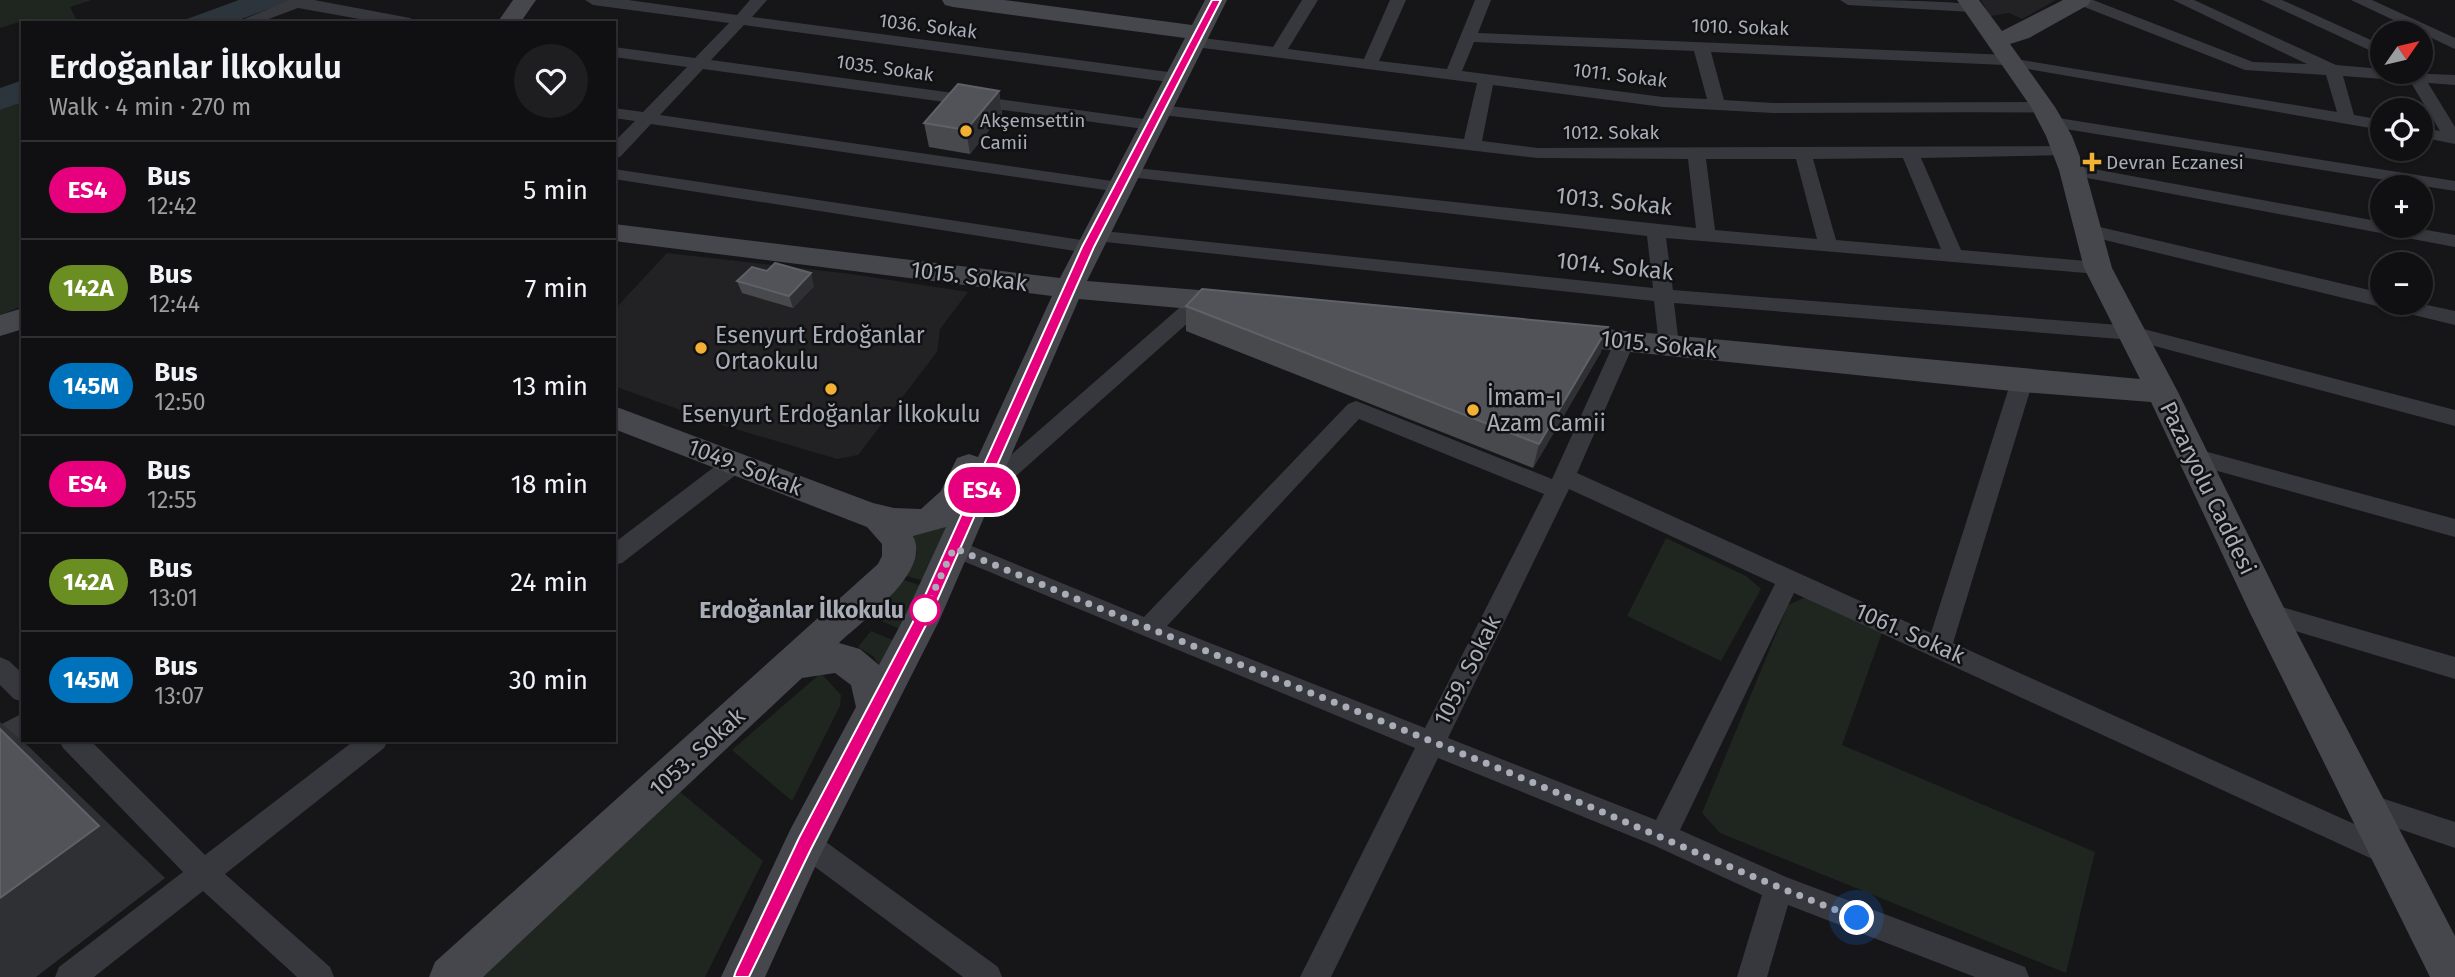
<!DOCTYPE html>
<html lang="en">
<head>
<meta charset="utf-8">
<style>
	:root { --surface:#101012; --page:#1e1e20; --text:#f1f3f6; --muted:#9c9d9f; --line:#303032 }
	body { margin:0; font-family:"Fira Sans",sans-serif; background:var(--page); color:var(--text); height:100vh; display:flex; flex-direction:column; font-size:26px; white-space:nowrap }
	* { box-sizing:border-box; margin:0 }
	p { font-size:23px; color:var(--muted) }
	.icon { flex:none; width:38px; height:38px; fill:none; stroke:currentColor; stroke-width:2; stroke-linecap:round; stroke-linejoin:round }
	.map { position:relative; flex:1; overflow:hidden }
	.drawer { position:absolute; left:21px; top:21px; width:595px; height:721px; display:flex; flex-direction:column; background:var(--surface); border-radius:0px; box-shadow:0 2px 5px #0004,0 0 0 2px var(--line) }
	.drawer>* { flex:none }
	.badge { padding:0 14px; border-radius:23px; font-size:24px; line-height:46px }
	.needle { width:46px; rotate:56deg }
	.tools { position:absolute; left:2370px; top:21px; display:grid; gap:14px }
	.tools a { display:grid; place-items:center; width:63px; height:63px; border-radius:50%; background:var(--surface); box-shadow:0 2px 5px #0004,0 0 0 2px var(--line); font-size:35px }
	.you { position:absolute; width:35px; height:35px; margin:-18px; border:5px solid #fff; border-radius:50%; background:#1a73e8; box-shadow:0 0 0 10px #1a73e833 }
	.map>.badge { position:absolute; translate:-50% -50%; box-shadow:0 0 0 4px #fff }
	.round { display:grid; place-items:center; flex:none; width:74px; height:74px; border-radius:37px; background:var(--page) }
	.overview { display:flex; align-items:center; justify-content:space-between; height:119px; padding:0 28px }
	h1 { font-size:33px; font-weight:600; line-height:52px }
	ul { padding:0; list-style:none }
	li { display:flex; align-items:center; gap:21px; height:98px; padding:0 28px; border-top:2px solid var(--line) }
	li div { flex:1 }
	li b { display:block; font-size:26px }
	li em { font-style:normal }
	li .badge { min-width:77px; font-weight:700; text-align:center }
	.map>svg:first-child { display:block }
</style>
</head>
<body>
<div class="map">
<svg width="2455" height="977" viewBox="0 0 2455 977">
	<rect width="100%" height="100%" fill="#161618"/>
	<g fill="#222225">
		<polygon points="1981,0 2056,0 2022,19 2009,13 1990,16"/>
		<polygon points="667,253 851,274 968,292 940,329 937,352 858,455 837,459 722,425 614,386 614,310"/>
	</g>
	<g fill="#1e261f">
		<polygon points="0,0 92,0 70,7 78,23 23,23 23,31 19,22 0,28"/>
		<polygon points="23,102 23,306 0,315 0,110"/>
		<polygon points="953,517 925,581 906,576 917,553 913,533"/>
		<polygon points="1666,538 1746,576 1761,589 1721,661 1627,616"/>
		<polygon points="901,579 925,587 902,630 866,614"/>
		<polygon points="1808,596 1884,627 1842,745 2095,852 2066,973 1720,833 1702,813 1788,605"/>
		<polygon points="871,631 897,642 883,670 873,656 858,647"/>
		<polygon points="821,673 841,695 840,706 792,801 732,750"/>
		<polygon points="679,791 763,861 705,977 474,977"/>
	</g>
	<g fill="#2c353c">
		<polygon points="239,0 292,0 231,23 176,23"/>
		<polygon points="23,80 23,102 0,110 0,88"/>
	</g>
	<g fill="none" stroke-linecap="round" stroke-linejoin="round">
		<g fill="#37383d" fill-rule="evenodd">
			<polygon points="289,0 314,0 410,18 418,23 382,23 298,8 258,23 235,23"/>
			<polygon points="585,0 628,0 737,15 750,0 767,0 752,17 1176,73 1184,78 1176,83 744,25 711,60 1151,120 1160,125 1151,130 703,69 660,115 1119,182 1128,187 1119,192 651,124 620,157 614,158 614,142 635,121 614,118 614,108 643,112 687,67 614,57 614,47 695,58 729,23 593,5"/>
			<path d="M1302,0h16l-30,49 76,10 26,-59h16l-27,61 68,8 28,-69h16l-13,33 531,22 7,4 321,53 -11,-37 -81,-5 -171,-67 -3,-3h22l160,62 54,2 -134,-64h21l142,65 46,4v3l73,3v10l-27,-2 27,44v17l-35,-7v-10l20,4 -30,-50 -67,-5 11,39 28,5v10l-377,-65 -294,-13 13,48 49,3 270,-1 9,5 -9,5 -270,1 -110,-6 -170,-22 -11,56 56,7 533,-2 3,4 -3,4 -6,1 -144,3 40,92 137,12 7,2 3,4 -3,4 -7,2 -432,-36 7,52 459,36 323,84v16l-323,-86 -458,-37 5,42 -3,5h-14l-3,-5 -5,-44 -567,-61 -2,-4 2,-4 7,-2 559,58 -6,-52 -526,-60 -3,-4 3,-4 6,-1 569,61 -8,-69 -150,-1 -385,-44 -3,-4 3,-4 6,-1 305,34 13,-56 -282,-36 -8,-5 8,-5 78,10zM1474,42l220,9 13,48 -44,-2 -201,-26zM1903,158l38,91 -105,-9 -23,-81zM1706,159h90l21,80 -102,-9z"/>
			<path d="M1840,0c23,0 128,0 140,7l-8,5 -124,-7z"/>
			<polygon points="2261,0 2282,0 2382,45 2382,56"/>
			<polygon points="2351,0 2372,0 2455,38 2455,49"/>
			<polygon points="2052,117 2455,181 2455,191 2046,126 2043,122 2046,118"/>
			<polygon points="2072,165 2382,222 2382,226 2404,226 2455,235 2455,247 2066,174 2063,170"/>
			<polygon points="614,169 1088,241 1098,247 1088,253 614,179"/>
			<polygon points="2087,224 2382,293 2382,303 2418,303 2455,311 2455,325 2080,234 2078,230"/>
			<polygon points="1201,294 1208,295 1211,300 1208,305 988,501 980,504 972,501 969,495 972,489 1194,295"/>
			<path d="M1625,334l7,2 3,5 -58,132 354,160 80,-252 4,-5 7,-2 7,2 4,5 -80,262 448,202 4,9 -4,9 -10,4 -10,-4 -587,-270 -114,237 106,47 239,90 4,10h-54l-187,-72 -21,72h-30l25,-82 -109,-50 -215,-87 -107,219h-31l115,-229 -469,-194 -4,-6 4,-6 8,-3 8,3 182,75 204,-213 8,-3 8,3 188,75 63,-138 3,-5zM1359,419l185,75 -119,234 -258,-102zM1569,489l206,95 -119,236 -208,-82z"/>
			<polygon points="2193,448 2455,519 2455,537 2185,462 2182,456 2185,450"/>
			<polygon points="734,456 742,458 745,464 742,470 622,563 614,565 614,543 726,458"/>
			<polygon points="2268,603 2455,657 2455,679 2259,620 2256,613 2259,606"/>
			<polygon points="0,657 9,661 23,674 23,702 14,699 0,685"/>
			<polygon points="23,713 23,738 0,750 0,725"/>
			<polygon points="59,740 90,740 205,855 355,740 388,740 384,748 225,874 330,967 334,977 297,977 203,891 94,977 55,977 59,967 183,872 63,748"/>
			<polygon points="2366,793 2455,822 2455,848 2356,814 2352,805 2356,796"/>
			<polygon points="805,830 815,834 998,967 1002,977 963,977 795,852 791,843 795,834"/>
		</g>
		<g fill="#45474d" fill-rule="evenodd">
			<polygon points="513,0 536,0 520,23 497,23"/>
			<path d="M942,0h62l188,25 13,-25h22l-140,281 149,12 10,3 5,7 -5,7 -10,3 -157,-14 -140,322 -119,235 -55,121h-44l69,-147 66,-123 -5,-22 -16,-12 -33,5 -319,299h-54l6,-15 443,-398 4,-8v-12l-15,-17 -253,-98v-23l259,97 21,5 27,1 20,-18 16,-33 12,-4 9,3 74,-161 -438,-55v-17l446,54 125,-240 -232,-31 -8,-2zM946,527l-42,91 -25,47 -19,-16 -21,-6c24,-23 93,-71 74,-107z"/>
			<polygon points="1957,0 1979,0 2002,31 2063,0 2091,0 2088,5 2029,38 2010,44 2055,107 2072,136 2085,170 2112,268 2178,392 2285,610 2455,936 2455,977 2430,977 2250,613 2151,402 2022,392 1562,345 1551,342 1547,335 1551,328 1562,325 2140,379 2084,268 2059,170 2046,136 2031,107"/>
			<polygon points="23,308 23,329 0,336 0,315"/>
		</g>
	</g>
	<g fill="#47494d">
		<polygon points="999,91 1002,114 970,154 929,147 924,123"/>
		<polygon points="737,281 814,286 793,308 742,293"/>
		<polygon points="1186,306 1601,352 1533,468 1186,331"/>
	</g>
	<g fill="#2f3033">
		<polygon points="999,91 1002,114 970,154 966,130"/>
		<polygon points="811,273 814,286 793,308 789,296"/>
		<polygon points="1608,327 1601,352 1533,468 1539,444"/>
		<polygon points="0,722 26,744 165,878 36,977 0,977"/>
	</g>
	<g fill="#525359" stroke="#5f6168" stroke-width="2">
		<polygon points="958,84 999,91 966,130 924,123"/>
		<polygon points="775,263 811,273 789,296 737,281 752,267 767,271"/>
		<polygon points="1202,289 1608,327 1539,444 1186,306"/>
		<polygon points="0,729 99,826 0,898"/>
	</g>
	<polygon fill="#e6007e" stroke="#fff" stroke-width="2" points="1212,0 1221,0 1094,247 928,621 811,849 749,977 734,977 736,971 799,838 914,620 1082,247"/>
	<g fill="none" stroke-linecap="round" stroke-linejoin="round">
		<path stroke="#a8adb8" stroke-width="7" stroke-dasharray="0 12.6" d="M925,610l29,-62c183,77 367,148 551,223 117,48 233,102 352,147"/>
	</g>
	<g fill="#f2b134" stroke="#111113" stroke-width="2.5">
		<circle cx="966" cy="131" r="7"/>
		<path d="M2088.5 151.5h7v7h7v7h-7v7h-7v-7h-7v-7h7z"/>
		<circle cx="701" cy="348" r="7"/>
		<circle cx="831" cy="389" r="7"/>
		<circle cx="1473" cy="410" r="7"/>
	</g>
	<circle fill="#fff" stroke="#e6007e" stroke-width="3.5" cx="925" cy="610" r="14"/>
	<g text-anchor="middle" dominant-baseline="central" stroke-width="5" stroke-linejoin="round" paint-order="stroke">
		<g font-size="19" fill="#a8adb8" stroke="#111113">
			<text transform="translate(928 26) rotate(7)">1036. Sokak</text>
			<text transform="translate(1740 27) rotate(2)">1010. Sokak</text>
			<text transform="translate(885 68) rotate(8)">1035. Sokak</text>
			<text transform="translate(1620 75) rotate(7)">1011. Sokak</text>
			<text x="1611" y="132">1012. Sokak</text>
		</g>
		<g font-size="19" fill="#a8adb8" stroke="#111113" text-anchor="start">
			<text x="980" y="120">Akşemsettin<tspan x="980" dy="22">Camii</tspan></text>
			<text x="2106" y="162">Devran Eczanesi</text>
		</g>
		<g font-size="23" fill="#a8adb8" stroke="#111113">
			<text transform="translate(1614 201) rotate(6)">1013. Sokak</text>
			<text transform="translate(1615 266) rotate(6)">1014. Sokak</text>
			<text transform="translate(969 276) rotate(7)">1015. Sokak</text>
			<text transform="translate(1659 344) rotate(6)">1015. Sokak</text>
			<text transform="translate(745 467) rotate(21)">1049. Sokak</text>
			<text transform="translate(2208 488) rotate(64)">Pazaryolu Caddesi</text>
			<text transform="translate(1910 633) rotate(24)">1061. Sokak</text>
			<text transform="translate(1467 670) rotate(-63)">1059. Sokak</text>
			<text transform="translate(697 752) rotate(-42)">1053. Sokak</text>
		</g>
		<g font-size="23" fill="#a8adb8" stroke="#111113" text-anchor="start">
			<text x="715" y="335">Esenyurt Erdoğanlar<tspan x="715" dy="26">Ortaokulu</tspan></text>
			<text x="1487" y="397">İmam-ı<tspan x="1487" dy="26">Azam Camii</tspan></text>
			<text x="831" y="414" text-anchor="middle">Esenyurt Erdoğanlar İlkokulu</text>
		</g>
		<g font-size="23" font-weight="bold" fill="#a8adb8" stroke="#111113" text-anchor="end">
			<text x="904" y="610">Erdoğanlar İlkokulu</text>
		</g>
	</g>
</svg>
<div class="tools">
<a><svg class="needle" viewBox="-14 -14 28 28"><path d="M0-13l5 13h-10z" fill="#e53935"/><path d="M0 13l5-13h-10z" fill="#9c9d9f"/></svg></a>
<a><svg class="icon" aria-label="locate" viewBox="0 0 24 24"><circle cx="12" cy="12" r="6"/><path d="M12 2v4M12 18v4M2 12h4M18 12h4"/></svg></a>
<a>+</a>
<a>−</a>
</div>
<div class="you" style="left:1857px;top:918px"></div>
<b class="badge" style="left:982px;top:490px;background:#e6007e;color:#fff">ES4</b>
<section class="drawer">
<div class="overview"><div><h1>Erdoğanlar İlkokulu</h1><p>Walk · 4 min · 270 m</p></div><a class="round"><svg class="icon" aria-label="heart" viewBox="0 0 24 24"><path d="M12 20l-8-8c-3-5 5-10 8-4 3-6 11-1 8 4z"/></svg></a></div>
<ul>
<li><span class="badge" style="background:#e6007e;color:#fff">ES4</span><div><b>Bus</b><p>12:42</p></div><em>5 min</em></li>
<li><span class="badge" style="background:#6b8e23;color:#fff">142A</span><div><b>Bus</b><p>12:44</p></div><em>7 min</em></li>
<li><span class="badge" style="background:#0072bc;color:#fff">145M</span><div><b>Bus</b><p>12:50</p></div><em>13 min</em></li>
<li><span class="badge" style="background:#e6007e;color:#fff">ES4</span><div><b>Bus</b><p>12:55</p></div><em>18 min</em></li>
<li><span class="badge" style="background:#6b8e23;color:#fff">142A</span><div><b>Bus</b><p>13:01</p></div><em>24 min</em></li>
<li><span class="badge" style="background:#0072bc;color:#fff">145M</span><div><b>Bus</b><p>13:07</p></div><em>30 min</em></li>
</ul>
</section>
</div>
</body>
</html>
